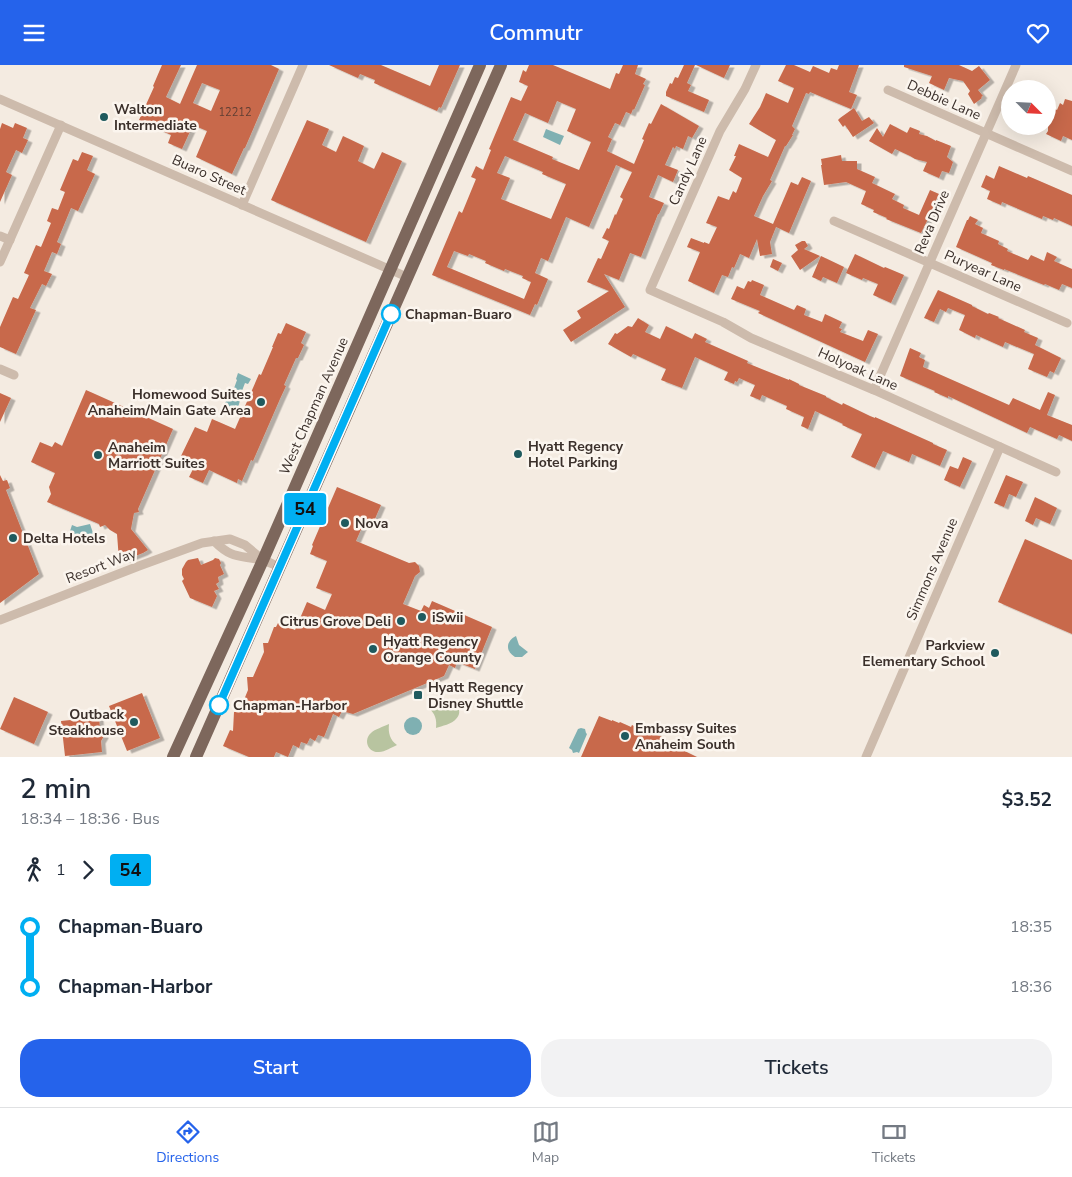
<!DOCTYPE html>
<html lang="en">
<head>
<meta charset="utf-8">
<style>
	:root { --surface:#fff; --page:#f2f2f3; --text:#1f2937; --muted:#747a83; --line:#e0e1e3; --accent:#2563eb }
	body { margin:0; font-family:"Nunito Sans",sans-serif; background:var(--page); color:var(--text); height:100vh; display:flex; flex-direction:column; font-size:19px; white-space:nowrap }
	* { box-sizing:border-box; margin:0 }
	p { font-size:16px; color:var(--muted) }
	.icon { flex:none; width:28px; height:28px; fill:none; stroke:currentColor; stroke-width:2; stroke-linecap:round; stroke-linejoin:round }
	.map { position:relative; height:692px; overflow:hidden }
	.panel { display:flex; flex-direction:column; background:var(--surface); flex:1 }
	.panel>* { flex:none }
	.badge { padding:0 10px; border-radius:4px; font-size:18px; line-height:32px }
	.needle { width:32px; rotate:114deg }
	.fabs { position:absolute; left:1001px; top:15px; display:grid; gap:10px }
	.fabs a { display:grid; place-items:center; width:55px; height:55px; border-radius:50%; background:var(--surface); box-shadow:0 5px 20px #0002; font-size:25px }
	.map>.badge { position:absolute; translate:-50% -50%; box-shadow:0 0 0 2px #fff }
	.legs { display:flex; align-items:center; gap:8px; height:55px; padding:0 20px; font-size:16px }
	.legs p { margin-inline-start:auto }
	.summary { display:flex; align-items:center; justify-content:space-between; height:85px; padding:0 20px }
	h1 { font-size:28px; font-weight:600; line-height:38px }
	.button { display:flex; gap:10px; margin-top:auto; padding:10px 20px }
	.button a { flex:1; height:58px; border-radius:20px; background:var(--accent); color:#fff; font-size:20px; font-weight:600; line-height:58px; text-align:center }
	.button a+a { background:var(--page); color:var(--text) }
	ul { padding:0 20px; list-style:none }
	li { display:flex; align-items:center; gap:18px; height:60px; font-size:19px }
	li i { display:grid; place-items:center; width:8px; height:100%; margin:0 6px; background:currentColor }
	li i::after { content:''; width:12px; height:12px; margin:-6px; border:4px solid; border-radius:50%; background:var(--surface) }
	li p { margin-inline-start:auto }
	li:first-child i { background:linear-gradient(#0000 50%,currentColor 0) }
	li:last-child i { background:linear-gradient(currentColor 50%,#0000 0) }
	header { display:flex; justify-content:space-between; align-items:center; height:65px; padding:0 20px; background:var(--accent); color:#fff; font-size:22px; font-weight:600 }
	.menu { display:flex; justify-content:space-around; align-items:center; height:70px; border-top:1px solid var(--line); background:var(--surface); font-size:14px; color:var(--muted) }
	.menu a { display:grid; justify-items:center; gap:2px }
	.menu .current { color:var(--accent) }
	.map>svg:first-child { display:block }
</style>
</head>
<body>
<header><svg class="icon" aria-label="menu" viewBox="0 0 24 24"><path d="M4 6h16M4 12h16M4 18h16"/></svg>Commutr<svg class="icon" aria-label="heart" viewBox="0 0 24 24"><path d="M12 20l-8-8c-3-5 5-10 8-4 3-6 11-1 8 4z"/></svg></header>
<div class="map">
<svg width="1072" height="692" viewBox="0 0 1072 692">
	<defs>
		<filter id="shadow"><feDropShadow dx="4.5" dy="2.5" stdDeviation="0" flood-color="#0004"/></filter>
	</defs>
	<rect width="100%" height="100%" fill="#f4ebe1"/>
	<g fill="#b8c4a0">
		<path d="M447,636c9,1 17,10 9,18 -4,5 -14,7 -20,9 1,-9 -1,-14 -7,-20z"/>
		<path d="M389,659c-1,9 1,16 8,21 -5,2 -12,7 -18,7 -11,1 -16,-12 -8,-19 4,-4 12,-6 18,-9z"/>
	</g>
	<g fill="#7fb0b2">
		<polygon points="546,64 564,71 560,80 543,72"/>
		<polygon points="238,308 251,314 248,319 245,318 240,331 241,332 237,346 224,340 227,334 230,335 234,327 233,326 237,315 236,314"/>
		<polygon points="90,459 94,471 70,480 67,470 70,466 72,460 77,462"/>
		<path d="M516,571l3,9 9,7 -6,5h-7c-10,-6 -9,-16 1,-21z"/>
		<circle cx="413" cy="661" r="9"/>
		<polygon points="581,663 585,664 586,668 587,669 579,688 577,687 573,688 572,685 569,683 578,664"/>
	</g>
	<g fill="#c8694b" fill-rule="evenodd" filter="url(#shadow)">
		<path d="M162,0h19l-15,32 14,7 17,-39h74l8,4 -34,79h-1l-12,26 -36,-17 11,-26 -14,-6 -11,24 -14,-6 3,-8 -32,-15 15,-33 -1,-1zM202,18l18,7 -9,21 -18,-8z"/>
		<polygon points="329,0 381,0 430,21 439,0 460,0 441,43 439,42 437,46 374,18 375,15 360,9 358,13"/>
		<path d="M529,0h24l57,24 6,-16 3,1 4,-9h15l-3,9 11,5 -3,5 2,1 -11,25 -1,-1 -2,5 -5,-2 -6,13 -5,-2 -7,14 4,2 -5,12 27,13 10,-24 -2,-1 7,-16 2,1 10,-20 38,22 -7,12 -4,-2 -5,13 -7,-3 -1,3 -2,-2 -8,18 13,5 -5,12 -15,-7 -9,22 15,6 -5,11h-1l-17,43 -11,-4 -11,27 -15,-6 21,33 -54,35 -8,-12 18,-12 -4,-7 32,-20 -22,-9 11,-24 3,1 8,-18 -7,-3 5,-10 2,1 6,-15 1,1 7,-16 -3,-2 12,-25 -16,-7 -27,62 -23,-10 -18,44 -7,-3 -6,15 13,6 -11,26 -2,-1 -5,11 -98,-40 27,-64 3,2 14,-34 -5,-2 5,-11 7,4 8,-20 -2,-1 22,-52 10,4 7,-15 -9,-4 4,-12 3,2zM557,36l19,8 -9,22 24,11 -12,28 -27,-11 1,-2 -40,-17 12,-27 23,10zM505,91l38,16 -1,2 24,10 -15,35 -50,-20 9,-21 -13,-5zM454,186l14,5 1,-2 17,7 -1,2 19,8 1,-2 18,7 -1,2 9,4 -7,17 -77,-32z"/>
		<polygon points="684,0 695,0 687,18 691,20 688,26 709,35 704,47 666,31 666,27 670,18 672,19 675,12 678,13"/>
		<polygon points="696,0 730,0 724,13"/>
		<polygon points="786,0 794,0 810,7 813,1 829,8 831,3 837,5 839,0 859,0 849,27 857,30 851,44 810,27 809,29 806,28 792,61 795,64 792,70 793,70 786,81 785,81 770,115 772,116 763,131 754,151 773,159 791,117 798,120 802,112 811,116 789,168 776,162 770,177 772,189 760,191 757,174 749,193 740,189 734,203 732,202 728,212 722,210 714,228 688,216 700,187 687,182 691,173 704,178 704,177 709,179 717,162 706,158 718,131 729,135 733,126 736,128 742,113 729,105 736,91 734,91 739,79 768,92 776,75 749,59 760,42 766,28 788,38 794,23 778,16"/>
		<polygon points="904,0 959,0 972,6 979,1 990,15 978,25 983,31 981,32 982,33 974,39 968,29 970,26 963,16 949,13 944,25 929,18 932,11 904,2"/>
		<polygon points="1065,34 1072,36 1072,75 1063,71 1061,76 1046,69 1048,66 1048,41 1057,45 1060,38 1063,40"/>
		<polygon points="854,43 862,56 869,52 874,58 853,72 845,60 843,62 838,55 840,53"/>
		<polygon points="307,55 329,64 322,80 336,87 343,71 364,81 358,96 374,104 382,87 402,96 366,177 271,135"/>
		<polygon points="2,58 13,63 15,58 27,63 23,73 28,75 22,88 16,85 6,107 12,110 0,137 0,64"/>
		<polygon points="890,59 907,68 910,62 920,66 919,69 927,71 936,76 936,75 951,81 947,92 953,97 949,108 942,106 939,113 923,106 927,97 915,94 910,91 895,84 892,89 869,76 877,63 883,72"/>
		<polygon points="82,87 93,91 87,105 95,109 78,146 71,143 57,177 61,179 57,189 52,187 44,206 52,209 46,221 42,219 30,243 36,245 16,289 0,282 0,262 13,232 18,234 29,210 24,208 36,180 41,182 51,158 47,156 52,143 58,145 65,127 60,125 73,94 78,96"/>
		<polygon points="841,90 842,96 857,96 857,104 875,112 872,118 895,129 892,134 904,140 903,143 919,150 930,125 939,129 933,141 934,142 921,168 886,154 887,153 873,147 874,145 861,139 866,126 846,117 824,120 821,100 822,100 821,94"/>
		<polygon points="999,101 1027,113 1028,111 1072,130 1072,161 1054,153 1053,155 1043,151 1042,154 1002,137 1001,140 987,134 990,126 981,122 986,110 994,114"/>
		<polygon points="970,151 978,155 975,159 983,163 981,168 999,176 998,179 1008,184 1007,186 1028,195 1031,190 1044,196 1047,187 1057,192 1054,196 1072,204 1072,223 1062,219 1059,225 1045,219 1044,220 1004,204 1004,205 991,200 992,198 956,182 967,155 968,155"/>
		<polygon points="802,176 805,176 808,181 804,184 820,191 800,205 791,191 798,185 795,180"/>
		<polygon points="855,189 884,203 885,202 904,210 891,238 873,230 878,219 863,213 862,215 846,208"/>
		<polygon points="821,191 844,202 837,218 823,212 821,216 812,212"/>
		<polygon points="773,194 782,198 778,206 770,202"/>
		<polygon points="752,215 764,220 760,230 794,245 797,240 806,244 804,250 822,257 825,249 842,257 839,263 842,264 840,267 863,276 868,265 878,269 865,297 758,248 760,246 731,234 737,221 744,224 748,216 751,217"/>
		<polygon points="938,225 972,240 972,241 988,249 989,248 999,252 998,253 1025,265 1024,267 1038,273 1035,280 1061,293 1054,308 1050,306 1047,312 1028,304 1034,289 1005,277 1003,282 976,270 975,273 959,265 965,250 948,243 946,247 940,244 934,257 924,253"/>
		<polygon points="638,253 649,260 645,267 660,274 666,261 692,274 695,268 707,274 705,277 748,296 747,298 789,315 789,314 799,319 799,320 826,331 826,332 842,340 843,338 870,351 875,353 875,352 933,378 933,379 947,385 940,401 912,389 909,397 883,386 875,403 851,392 862,369 842,360 843,359 815,346 808,364 801,361 804,352 786,344 787,341 762,330 760,335 750,331 755,320 739,313 737,317 735,316 734,319 724,315 728,307 695,292 682,323 661,315 666,304 633,289 631,292 608,279 615,268 617,269 628,261 632,262"/>
		<polygon points="286,258 306,267 301,278 304,280 298,293 296,293 284,320 286,321 280,334 253,396 251,395 242,416 238,414 237,418 209,405 203,418 189,412 196,398 181,391 195,362 207,367 212,354 235,364 259,309 261,310 273,282 272,282 278,268 281,269"/>
		<polygon points="910,283 921,288 919,292 925,295 923,302 1009,340 1013,333 1040,345 1048,327 1055,330 1047,350 1072,360 1072,376 1059,370 1057,374 1030,362 1027,368 948,331 948,333 934,327 935,326 900,311"/>
		<polygon points="86,325 173,364 138,444 139,447 134,448 131,464 148,485 143,488 125,495 119,495 117,469 110,465 105,460 100,462 99,459 47,437 51,429 49,422 55,408 31,397 40,377 52,382 55,377 62,381"/>
		<polygon points="0,328 11,333 0,357"/>
		<polygon points="963,392 972,396 960,422 944,415 950,401 958,404"/>
		<polygon points="0,410 3,416 7,415 10,423 6,425 39,509 0,538"/>
		<polygon points="1006,410 1023,417 1016,432 1009,429 1004,442 994,438"/>
		<polygon points="337,422 381,440 374,456 370,454 366,462 363,460 356,476 409,498 415,497 419,501 420,507 415,511 403,539 421,546 424,540 429,543 432,536 492,562 475,604 457,597 455,603 449,600 444,611 353,649 342,646 339,652 333,649 324,672 318,670 315,676 310,673 307,679 301,677 299,683 293,680 288,692 276,687 274,692 249,692 223,681 230,665 233,666 234,647 239,647 248,625 247,612 253,612 264,587 263,578 268,578 274,562 276,562 278,558 295,565 307,537 325,545 332,529 316,523 327,496 310,489 313,481 312,480"/>
		<polygon points="1035,432 1057,443 1050,459 1036,453 1033,460 1025,456"/>
		<polygon points="1025,474 1072,495 1072,569 998,537"/>
		<polygon points="198,493 201,500 213,495 215,493 219,494 221,498 220,500 224,509 218,512 219,517 216,519 219,524 214,526 217,531 212,542 190,533 182,516 184,514 182,510 182,504 186,497 188,495"/>
		<polygon points="142,628 160,673 127,686 109,641"/>
		<polygon points="14,632 48,647 34,679 0,664"/>
		<polygon points="599,651 612,656 612,655 619,658 620,657 631,662 632,660 638,663 639,662 645,664 645,663 657,668 657,670 662,672 662,674 668,676 668,678 697,692 581,692"/>
		<polygon points="99,652 100,664 104,667 104,671 101,676 102,687 65,691 61,656"/>
	</g>
	<g fill="none" stroke-linecap="round" stroke-linejoin="round">
		<g stroke="#cdbbac" stroke-width="9">
			<polyline points="756,0 745,24 720,66 650,225 723,257 751,273 874,325 1056,407"/>
			<polyline points="888,25 1072,106"/>
			<polyline points="0,34 407,212"/>
			<polyline points="242,140 303,0"/>
			<polyline points="834,156 1067,258"/>
			<polyline points="0,171 10,175"/>
			<polyline points="0,197 61,60"/>
			<polyline points="0,304 14,310"/>
			<polyline points="874,325 1016,0"/>
			<path d="M214,476c18,18 25,14 47,19 7,1 13,5 19,7"/>
			<polyline points="0,555 139,501 202,478 230,474 245,480 263,495"/>
			<polyline points="866,692 1000,382"/>
		</g>
		<g stroke="#7d675c" stroke-width="12">
			<polyline points="173,692 263,495 480,0"/>
			<polyline points="196,692 501,0"/>
		</g>
	</g>
	<g fill="none" stroke-linecap="round" stroke-linejoin="round">
		<defs>
			<polyline id="line-1" points="219,640 391,249"/>
		</defs>
		<use href="#line-1" stroke="#fff" stroke-width="11"/>
		<use href="#line-1" stroke="#00aff2" stroke-width="8"/>
	</g>
	<g fill="#1f5a5e" stroke="#fbf5ee" stroke-width="2">
		<circle cx="104" cy="52" r="5"/>
		<circle cx="261" cy="337" r="5"/>
		<circle cx="518" cy="389" r="5"/>
		<circle cx="98" cy="390" r="5"/>
		<circle cx="345" cy="458" r="5"/>
		<circle cx="13" cy="473" r="5"/>
		<circle cx="422" cy="552" r="5"/>
		<circle cx="401" cy="556" r="5"/>
		<circle cx="373" cy="584" r="5"/>
		<circle cx="995" cy="588" r="5"/>
		<rect x="413" y="625" width="10" height="10" rx="2.5"/>
		<circle cx="134" cy="657" r="5"/>
		<circle cx="625" cy="671" r="5"/>
	</g>
	<g fill="#fff" stroke="#00aff2" stroke-width="2.5">
		<circle cx="391" cy="249" r="9"/>
		<circle cx="219" cy="640" r="9"/>
	</g>
	<g text-anchor="middle" dominant-baseline="central" stroke-width="5" stroke-linejoin="round" paint-order="stroke">
		<g font-size="11" fill="#5e3e33">
			<text x="235" y="47">12212</text>
		</g>
		<g font-size="14" fill="#3b302b" stroke="#fbf5ee">
			<text transform="translate(944 35) rotate(24)">Debbie Lane</text>
			<text transform="translate(688 106) rotate(-66)">Candy Lane</text>
			<text transform="translate(209 110) rotate(24)">Buaro Street</text>
			<text transform="translate(932 157) rotate(-67)">Reva Drive</text>
			<text transform="translate(983 206) rotate(24)">Puryear Lane</text>
			<text transform="translate(858 304) rotate(24)">Holyoak Lane</text>
			<text transform="translate(314 341) rotate(-66)">West Chapman Avenue</text>
			<text transform="translate(101 501) rotate(-21)">Resort Way</text>
			<text transform="translate(932 504) rotate(-67)">Simmons Avenue</text>
		</g>
		<g font-size="14" font-weight="bold" fill="#3b302b" stroke="#fbf5ee" text-anchor="start">
			<text x="114" y="44">Walton<tspan x="114" dy="16">Intermediate</tspan></text>
			<text x="251" y="329" text-anchor="end">Homewood Suites<tspan x="251" dy="16">Anaheim/Main Gate Area</tspan></text>
			<text x="528" y="381">Hyatt Regency<tspan x="528" dy="16">Hotel Parking</tspan></text>
			<text x="108" y="382">Anaheim<tspan x="108" dy="16">Marriott Suites</tspan></text>
			<text x="355" y="458">Nova</text>
			<text x="23" y="473">Delta Hotels</text>
			<text x="432" y="552">iSwii</text>
			<text x="391" y="556" text-anchor="end">Citrus Grove Deli</text>
			<text x="383" y="576">Hyatt Regency<tspan x="383" dy="16">Orange County</tspan></text>
			<text x="985" y="580" text-anchor="end">Parkview<tspan x="985" dy="16">Elementary School</tspan></text>
			<text x="428" y="622">Hyatt Regency<tspan x="428" dy="16">Disney Shuttle</tspan></text>
			<text x="124" y="649" text-anchor="end">Outback<tspan x="124" dy="16">Steakhouse</tspan></text>
			<text x="635" y="663">Embassy Suites<tspan x="635" dy="16">Anaheim South</tspan></text>
		</g>
		<g font-size="14" font-weight="bold" fill="#3b302b" stroke="#fbf5ee" text-anchor="start">
			<text x="405" y="249">Chapman-Buaro</text>
			<text x="233" y="640">Chapman-Harbor</text>
		</g>
	</g>
</svg>
<div class="fabs">
<a><svg class="needle" viewBox="-14 -14 28 28"><path d="M0-13l5 13h-10z" fill="#e53935"/><path d="M0 13l5-13h-10z" fill="#747a83"/></svg></a>
</div>
<b class="badge" style="left:305px;top:444px;background:#00aff2;color:#111">54</b>
</div>
<section class="panel">
<div class="summary"><div><h1>2 min</h1><p>18:34 – 18:36 · Bus</p></div><b>$3.52</b></div>
<div class="legs"><svg class="icon" aria-label="walk" viewBox="0 0 24 24"><circle cx="13" cy="4" r="2"/><path d="M13 8l-2 6 4 7M11 14l-3 7M7 12l3-4h3l4 4"/></svg>1<svg class="icon" aria-label="forward" viewBox="0 0 24 24"><path d="M9 5l7 7-7 7"/></svg><b class="badge" style="background:#00aff2;color:#111">54</b></div>
<ul>
<li><i style="color:#00aff2"></i><b>Chapman-Buaro</b><p>18:35</p></li>
<li><i style="color:#00aff2"></i><b>Chapman-Harbor</b><p>18:36</p></li>
</ul>
<div class="button"><a>Start</a><a>Tickets</a></div>
</section>
<nav class="menu">
<a class="current"><svg class="icon" aria-label="directions" viewBox="0 0 24 24"><path d="M12 3l9 9-9 9-9-9zM9 14v-3h6M13 9l2 2-2 2"/></svg>Directions</a>
<a><svg class="icon" aria-label="map" viewBox="0 0 24 24"><path d="M3 6l6-2 6 2 6-2v14l-6 2-6-2-6 2zM9 4v14M15 6v14"/></svg>Map</a>
<a><svg class="icon" aria-label="tickets" viewBox="0 0 24 24"><path d="M3 7h18v10H3zM15 7v10"/></svg>Tickets</a>
</nav>
</body>
</html>
